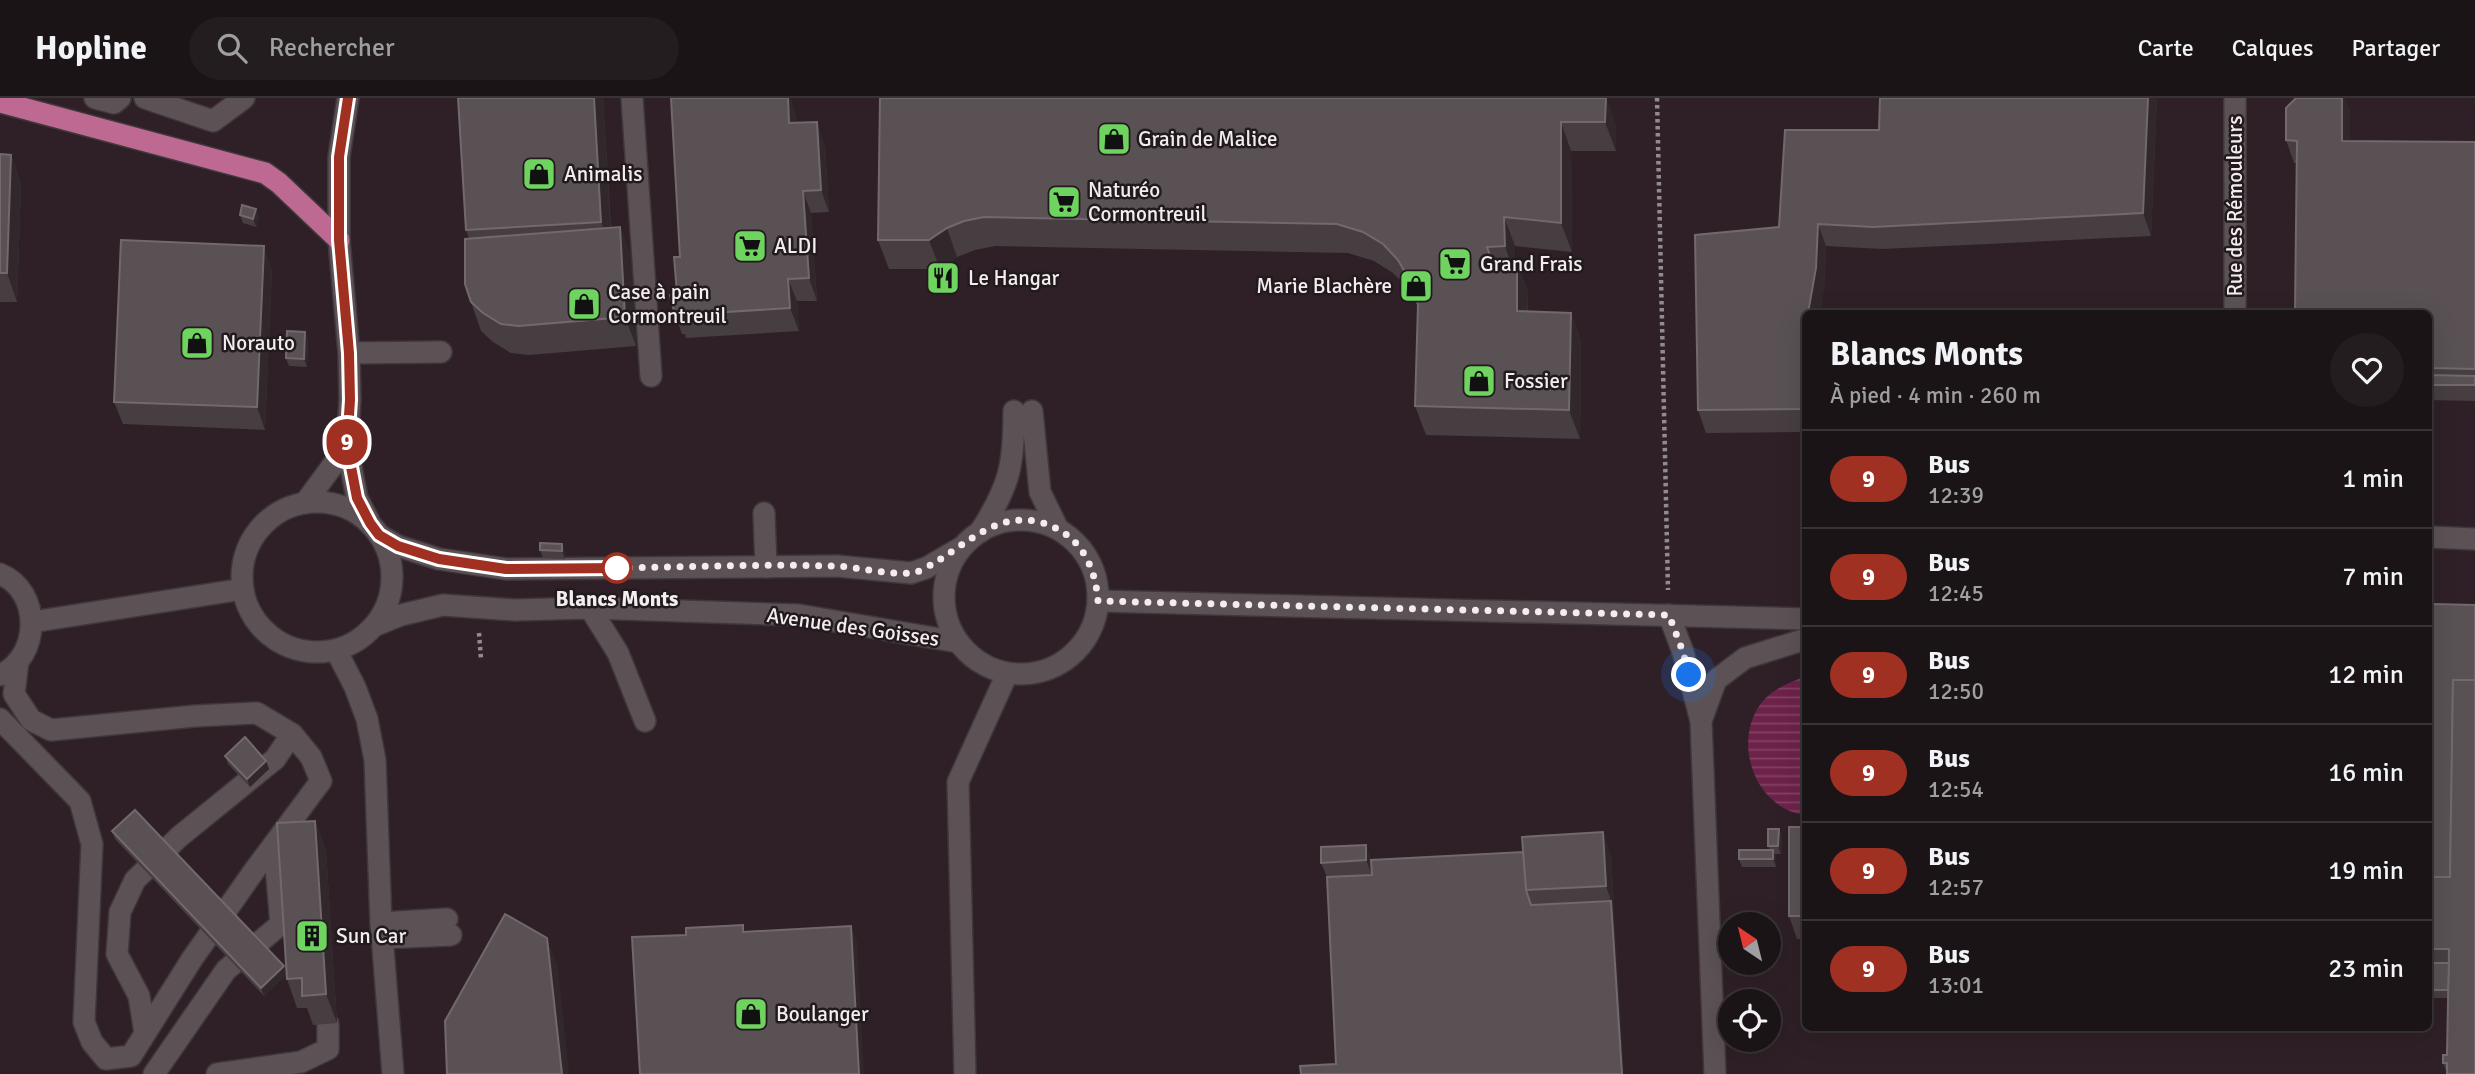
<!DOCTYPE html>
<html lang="fr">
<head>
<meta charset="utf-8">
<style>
	:root { --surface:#1a1416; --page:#231d1f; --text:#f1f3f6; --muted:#9f9ea1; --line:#383335 }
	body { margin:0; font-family:Signika,sans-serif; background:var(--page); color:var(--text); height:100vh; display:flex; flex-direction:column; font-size:26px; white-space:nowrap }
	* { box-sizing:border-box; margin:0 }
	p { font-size:23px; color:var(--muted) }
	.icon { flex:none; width:38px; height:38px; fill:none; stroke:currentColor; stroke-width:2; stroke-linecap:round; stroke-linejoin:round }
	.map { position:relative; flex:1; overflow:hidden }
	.details { position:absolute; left:1802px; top:212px; width:630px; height:721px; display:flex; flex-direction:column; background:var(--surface); border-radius:10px; box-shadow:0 7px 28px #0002,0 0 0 2px var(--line) }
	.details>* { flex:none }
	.badge { padding:0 14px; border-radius:23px; font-size:24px; line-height:46px }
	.needle { width:46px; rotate:325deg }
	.buttons { position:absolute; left:1718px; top:814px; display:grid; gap:14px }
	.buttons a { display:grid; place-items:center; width:63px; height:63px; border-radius:50%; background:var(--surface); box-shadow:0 7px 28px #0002,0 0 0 2px var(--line); font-size:35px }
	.you { position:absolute; width:35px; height:35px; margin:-18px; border:5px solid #fff; border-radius:50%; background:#1a73e8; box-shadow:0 0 0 10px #1a73e833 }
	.map>.badge { position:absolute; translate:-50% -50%; box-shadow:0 0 0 4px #fff }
	.round { display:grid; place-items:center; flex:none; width:74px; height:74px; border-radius:37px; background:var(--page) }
	.overview { display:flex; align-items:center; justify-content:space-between; height:119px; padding:0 28px }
	h1 { font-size:33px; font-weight:700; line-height:52px }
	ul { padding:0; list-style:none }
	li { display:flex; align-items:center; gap:21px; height:98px; padding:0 28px; border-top:2px solid var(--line) }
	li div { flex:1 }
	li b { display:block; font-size:26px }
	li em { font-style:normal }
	li .badge { min-width:77px; font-weight:700; text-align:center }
	header { display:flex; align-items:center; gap:42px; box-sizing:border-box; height:98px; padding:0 35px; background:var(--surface); border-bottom:2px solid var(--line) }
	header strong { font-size:33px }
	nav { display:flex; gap:38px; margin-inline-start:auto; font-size:24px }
	.search { width:490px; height:63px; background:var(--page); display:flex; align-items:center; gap:18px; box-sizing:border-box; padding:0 24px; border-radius:38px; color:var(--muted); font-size:26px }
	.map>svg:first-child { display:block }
</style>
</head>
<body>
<header>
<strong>Hopline</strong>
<div class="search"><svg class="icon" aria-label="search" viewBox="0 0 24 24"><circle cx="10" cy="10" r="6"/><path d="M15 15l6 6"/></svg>Rechercher</div>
<nav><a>Carte</a><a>Calques</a><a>Partager</a></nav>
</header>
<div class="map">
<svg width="2475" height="976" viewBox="0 0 2475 976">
	<defs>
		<pattern id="water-rules" width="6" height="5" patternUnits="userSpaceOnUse" patternTransform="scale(1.75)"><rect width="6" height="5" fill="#6d224a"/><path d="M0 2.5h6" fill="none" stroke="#824264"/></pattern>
	</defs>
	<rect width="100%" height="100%" fill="#221a1d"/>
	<path fill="#2f2027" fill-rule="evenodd" d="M0,0h2475v976h-2475zM1806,215h623v714h-623zM1731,826h38v38h-38zM1731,903h38v39h-38z"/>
	<path fill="url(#water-rules)" d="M1806,578v139c-50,-5 -74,-71 -46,-110 11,-16 29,-22 46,-29z"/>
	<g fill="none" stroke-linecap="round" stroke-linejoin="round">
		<defs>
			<g id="minor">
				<polyline points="95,0 114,5 120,0"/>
				<polyline points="145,0 213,23 244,0"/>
				<polyline points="348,0 339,59 339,142 349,255 350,302 347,348 357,400 369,423"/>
				<polyline points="632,0 651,278"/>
				<polyline points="2235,0 2235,215"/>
				<polyline points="349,255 441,254"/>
				<polyline points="1032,313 1040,394 1058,431"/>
				<circle cx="317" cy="479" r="75"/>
				<polyline points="305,405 347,348"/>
				<polyline points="764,415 766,469"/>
				<circle cx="1021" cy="499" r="77"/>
				<path d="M980,434c30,-47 34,-67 34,-121"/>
				<polyline points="379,437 398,448 439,461 506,471 837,468 911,475 926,470 962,449"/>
				<polyline points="2429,439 2475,441"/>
				<path d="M0,476c42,17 41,83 0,101"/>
				<polyline points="1098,503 1806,521"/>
				<polyline points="590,510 618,555 645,623"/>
				<polyline points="1669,517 1683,554 1701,623 1715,976"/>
				<polyline points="32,524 243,491"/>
				<polyline points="374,528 401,517 443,507 515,512 590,510 799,517 958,544"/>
				<polyline points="336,552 355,589 367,621 375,662 381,825 393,976"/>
				<polyline points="0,621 80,703 92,746 84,924 92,944 106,961 131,958 192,861 254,773 321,683 311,659 292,636 257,615 195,618 51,632 31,622 14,596 18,563"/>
				<polyline points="1701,623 1716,582 1745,560 1806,541"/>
				<polyline points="381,825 447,821"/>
				<polyline points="382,840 451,837"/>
				<polyline points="145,935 139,898 117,856 120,814 135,782 179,739 275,661 292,636"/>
				<polyline points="154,976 226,872 281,826 274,746"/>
				<polyline points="217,976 301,964 328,951 328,926"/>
				<polyline points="965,976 958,684 1007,576"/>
			</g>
			<polyline id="major" points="0,4 265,75 279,85 339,142"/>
		</defs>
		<use href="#minor" stroke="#3e383b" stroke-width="24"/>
		<use href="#major" stroke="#3e383b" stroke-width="24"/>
		<g stroke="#928b8e" stroke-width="4.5" stroke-dasharray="3.5 3.5" stroke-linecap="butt">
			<polyline points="1657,0 1668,492"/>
			<polyline points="479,535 481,561"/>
		</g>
		<use href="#minor" stroke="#5c5256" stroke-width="21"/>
		<use href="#major" stroke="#bd6992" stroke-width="21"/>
	</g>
	<g fill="#473e41">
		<polygon points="458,0 603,0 611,129 620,129 631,158 636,248 529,257 511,255 493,244 481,233 471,204 469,140 466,132"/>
		<polygon points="880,0 1606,0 1616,29 1616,53 1571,53 1572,154 1515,148 1515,163 1528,192 1528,213 1571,215 1581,244 1580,341 1426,337 1415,308 1418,207 1409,191 1393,175 1374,163 1348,155 995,148 975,152 957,159 940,171 889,171 878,142"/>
		<polygon points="2157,0 2151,138 1882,151 1826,148 1824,192 1806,215 1806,334 1706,335 1698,312 1779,129 1879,32"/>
		<polygon points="2296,0 2345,0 2350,15 2350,43 2475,44 2475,303 2429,302 2429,215 2297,65 2294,65 2286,42"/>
		<polygon points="795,13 796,25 825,47 829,114 811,115 817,203 797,203 799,233 686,240 685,236 682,236 674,213 680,159"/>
		<polygon points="0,56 11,57 21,86 17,204 0,204"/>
		<polygon points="256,111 259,119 256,129 243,125 240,117"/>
		<polygon points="272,171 265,332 123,326 114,304"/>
		<polygon points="305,234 308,242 307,269 289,268 286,260"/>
		<polygon points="562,446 565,454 565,461 543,460 540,452"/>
		<polygon points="2475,507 2447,976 2443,965 2447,957 2448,900 2430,900 2429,897 2429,760"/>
		<polygon points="225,658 266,663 269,671 250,689 228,666"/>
		<polygon points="315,723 326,752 337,925 313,927 307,910 297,910 287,881 287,876 264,898 115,741 112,733 286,874"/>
		<polygon points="1806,729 1806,841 1797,841 1789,818"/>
		<polygon points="1779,731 1782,739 1781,756 1775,756 1776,760 1776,769 1742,769 1739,761 1770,752 1768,748"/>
		<polygon points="1611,757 1614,811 1336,966 1327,779 1321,765 1371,762"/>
	</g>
	<g fill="#30282b">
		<polygon points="594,0 603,0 612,153 601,124"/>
		<polygon points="788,0 791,0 795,13 797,47 789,25"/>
		<polygon points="1606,0 1616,29 1616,53 1605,24"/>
		<polygon points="2148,0 2157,0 2151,138 2143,115"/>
		<polygon points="2342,0 2345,0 2350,15 2350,66 2342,43"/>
		<polygon points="817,24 825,47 829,114 821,92"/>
		<polygon points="1561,24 1571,53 1572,154 1561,125"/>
		<polygon points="11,57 21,86 17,204 7,175"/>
		<polygon points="803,93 811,115 817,203 809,180"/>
		<polygon points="256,111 259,119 256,129 253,121"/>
		<polygon points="1504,119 1515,148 1515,177 1505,148"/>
		<polygon points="1818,126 1826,148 1824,192 1820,215 1808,215"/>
		<polygon points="620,129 631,158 636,248 625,219"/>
		<polygon points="947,130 957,159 940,171 929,142"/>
		<polygon points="264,148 272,171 265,332 257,309"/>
		<polygon points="1517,163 1528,192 1527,242 1517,213"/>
		<polygon points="788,181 797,203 799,233 790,210"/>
		<polygon points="1571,215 1581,244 1580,341 1569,312"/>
		<polygon points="1806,230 1806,326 1801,311"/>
		<polygon points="305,234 308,242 307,269 304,261"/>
		<polygon points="562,446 565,454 565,461 562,453"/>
		<polygon points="266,663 269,671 250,689 247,681"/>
		<polygon points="315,723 326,752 337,925 326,896"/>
		<polygon points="1779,731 1782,739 1781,756 1778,748"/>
		<polygon points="1603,734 1611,757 1624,976 1622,976 1611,803 1606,788"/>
		<polygon points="1366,747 1374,770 1375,785 1366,762"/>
		<polygon points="1773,752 1776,760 1776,769 1773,761"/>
		<polygon points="851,828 857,844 864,976 859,976"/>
		<polygon points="547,840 558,869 569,976 562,976"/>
		<polygon points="284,868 287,876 264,898 261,890"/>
	</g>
	<g fill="#595154" stroke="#72696c" stroke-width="2">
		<polygon points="458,0 594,0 601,124 466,132"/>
		<polygon points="671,0 788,0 789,25 817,24 821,92 803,93 809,180 788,181 790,210 678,217 678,213 674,213 670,197 677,195 674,159 680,159"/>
		<polygon points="880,0 1606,0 1605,24 1561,24 1561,125 1504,119 1505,148 1487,149 1492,163 1517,163 1517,213 1571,215 1569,312 1415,308 1418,207 1410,183 1398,162 1383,146 1363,134 1337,126 984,119 964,123 947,130 929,142 878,142"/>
		<polygon points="1880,0 2148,0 2143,115 1873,129 1818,126 1816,170 1808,215 1806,215 1801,311 1698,312 1695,137 1779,129 1785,32 1879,32"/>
		<polygon points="2296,0 2342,0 2342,43 2475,44 2475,271 2429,270 2429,215 2295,215 2297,43 2286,42 2286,10"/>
		<polygon points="0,56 11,57 7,175 0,175"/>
		<polygon points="242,107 256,111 253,121 240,117"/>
		<polygon points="620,129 625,219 519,228 501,226 483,215 471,204 465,186 465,141"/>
		<polygon points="121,142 264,148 257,309 114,304"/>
		<polygon points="287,233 305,234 304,261 286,260"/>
		<polygon points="2429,277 2475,278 2475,287 2429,287"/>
		<polygon points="540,445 562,446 562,453 540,452"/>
		<polygon points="2433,506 2475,507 2475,582 2453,582 2450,779 2429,779"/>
		<polygon points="2453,582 2475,582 2475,976 2447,976 2447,965 2443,965 2443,957 2447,957 2449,851 2429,851 2429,779 2450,779"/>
		<polygon points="245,639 266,663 247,681 225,658"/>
		<polygon points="135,712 284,868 261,890 112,733"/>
		<polygon points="315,723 326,896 302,898 302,880 287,881 277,725"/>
		<rect x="1789" y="729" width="17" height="89"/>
		<polygon points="1768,731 1779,731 1778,748 1768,748"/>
		<polygon points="1603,734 1606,788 1526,792 1522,739"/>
		<polygon points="1366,747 1366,762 1321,765 1321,749"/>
		<rect x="1739" y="752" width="34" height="9"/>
		<polygon points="1523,754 1526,792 1531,807 1611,803 1622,976 1301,976 1300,968 1336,966 1327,779 1372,777 1371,762"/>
		<polygon points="505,816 547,840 562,976 447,976 445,923"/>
		<polygon points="743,827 743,834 851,828 859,976 640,976 632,839 686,837 686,830"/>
		<polygon points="2429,859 2431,865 2449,865 2448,892 2429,892"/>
	</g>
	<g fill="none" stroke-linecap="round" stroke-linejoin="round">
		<defs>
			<polyline id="line" points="348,0 339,59 339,142 349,255 350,302 347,348 357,400 370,425 379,437 398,448 439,461 506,471 618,470"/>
		</defs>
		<use href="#line" stroke="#fff" stroke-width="16"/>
		<use href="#line" stroke="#a03122" stroke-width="10"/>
		<path stroke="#f3edf0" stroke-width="7" stroke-dasharray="0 12.6" d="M617,470c73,-1 146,-4 218,-2 25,1 51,9 75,7 8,0 17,-6 24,-10 34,-20 63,-51 105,-41 40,10 56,42 59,79l571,14 14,37 6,23"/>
	</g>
	<defs>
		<symbol id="shop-square" viewBox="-11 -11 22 22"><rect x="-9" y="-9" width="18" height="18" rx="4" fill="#6fd35f" stroke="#221a1d"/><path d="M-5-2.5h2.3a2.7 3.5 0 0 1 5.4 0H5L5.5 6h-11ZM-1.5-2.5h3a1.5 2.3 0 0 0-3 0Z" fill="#111"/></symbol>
		<symbol id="supermarket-square" viewBox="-11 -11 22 22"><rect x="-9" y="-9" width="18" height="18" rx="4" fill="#6fd35f" stroke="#221a1d"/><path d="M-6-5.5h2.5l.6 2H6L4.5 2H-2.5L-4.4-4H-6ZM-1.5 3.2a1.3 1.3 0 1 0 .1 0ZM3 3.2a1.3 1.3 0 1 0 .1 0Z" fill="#111"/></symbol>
		<symbol id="restaurant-square" viewBox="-11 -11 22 22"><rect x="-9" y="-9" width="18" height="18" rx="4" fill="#6fd35f" stroke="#221a1d"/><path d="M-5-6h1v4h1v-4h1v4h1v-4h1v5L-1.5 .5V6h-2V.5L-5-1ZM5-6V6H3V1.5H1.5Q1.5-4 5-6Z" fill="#111"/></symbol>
		<symbol id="building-square" viewBox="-11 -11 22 22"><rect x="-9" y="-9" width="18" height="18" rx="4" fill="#6fd35f" stroke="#221a1d"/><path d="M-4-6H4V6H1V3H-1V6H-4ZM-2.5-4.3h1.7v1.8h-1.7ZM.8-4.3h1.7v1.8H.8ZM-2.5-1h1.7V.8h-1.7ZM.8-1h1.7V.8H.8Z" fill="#111"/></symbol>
	</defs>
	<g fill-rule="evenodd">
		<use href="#shop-square" x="1095" y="22" width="38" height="38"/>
		<use href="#shop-square" x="520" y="57" width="38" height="38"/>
		<use href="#supermarket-square" x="1045" y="85" width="38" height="38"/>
		<use href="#supermarket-square" x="731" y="129" width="38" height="38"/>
		<use href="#supermarket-square" x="1436" y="147" width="38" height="38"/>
		<use href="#restaurant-square" x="924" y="161" width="38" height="38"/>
		<use href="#shop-square" x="1397" y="169" width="38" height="38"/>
		<use href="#shop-square" x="565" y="187" width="38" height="38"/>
		<use href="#shop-square" x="178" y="226" width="38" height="38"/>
		<use href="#shop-square" x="1460" y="264" width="38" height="38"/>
		<use href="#building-square" x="293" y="819" width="38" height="38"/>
		<use href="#shop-square" x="732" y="897" width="38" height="38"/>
	</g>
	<circle fill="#fff" stroke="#a03122" stroke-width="3.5" cx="617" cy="470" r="14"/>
	<g text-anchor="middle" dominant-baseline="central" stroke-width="5" stroke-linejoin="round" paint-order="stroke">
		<g font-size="21" fill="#f3edf0" stroke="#221a1d" text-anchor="start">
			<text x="1138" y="41">Grain de Malice</text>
			<text x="564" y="76">Animalis</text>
			<text x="1088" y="92">Naturéo<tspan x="1088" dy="24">Cormontreuil</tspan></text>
			<text x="774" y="148">ALDI</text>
			<text x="1480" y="166">Grand Frais</text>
			<text x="968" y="180">Le Hangar</text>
			<text x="1392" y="188" text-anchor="end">Marie Blachère</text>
			<text x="608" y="194">Case à pain<tspan x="608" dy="24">Cormontreuil</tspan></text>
			<text x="222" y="245">Norauto</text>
			<text x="1504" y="283">Fossier</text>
			<text x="336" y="838">Sun Car</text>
			<text x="776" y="916">Boulanger</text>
		</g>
		<g font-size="21" fill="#f3edf0" stroke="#221a1d">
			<text transform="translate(2235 108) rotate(-90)">Rue des Rémouleurs</text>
			<text transform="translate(853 529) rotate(8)">Avenue des Goisses</text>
		</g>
		<g font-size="21" font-weight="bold" fill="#f3edf0" stroke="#221a1d">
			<text x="617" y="501">Blancs Monts</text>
		</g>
	</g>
</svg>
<div class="buttons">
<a><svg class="needle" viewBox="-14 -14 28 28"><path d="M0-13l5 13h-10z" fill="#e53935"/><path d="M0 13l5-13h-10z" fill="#9f9ea1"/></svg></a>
<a><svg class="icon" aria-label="locate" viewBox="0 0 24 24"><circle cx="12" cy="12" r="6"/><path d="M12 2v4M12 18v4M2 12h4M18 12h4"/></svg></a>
</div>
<div class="you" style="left:1689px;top:577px"></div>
<b class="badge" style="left:347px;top:344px;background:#a03122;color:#fff">9</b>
<section class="details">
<div class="overview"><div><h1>Blancs Monts</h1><p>À pied · 4 min · 260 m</p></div><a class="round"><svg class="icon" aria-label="heart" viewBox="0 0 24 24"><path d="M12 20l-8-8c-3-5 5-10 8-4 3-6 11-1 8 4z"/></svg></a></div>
<ul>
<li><span class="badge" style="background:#a03122;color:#fff">9</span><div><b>Bus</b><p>12:39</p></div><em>1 min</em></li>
<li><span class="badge" style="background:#a03122;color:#fff">9</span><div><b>Bus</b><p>12:45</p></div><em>7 min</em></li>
<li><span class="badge" style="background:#a03122;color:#fff">9</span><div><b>Bus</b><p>12:50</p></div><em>12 min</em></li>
<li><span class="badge" style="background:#a03122;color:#fff">9</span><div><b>Bus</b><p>12:54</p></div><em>16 min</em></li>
<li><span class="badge" style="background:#a03122;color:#fff">9</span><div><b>Bus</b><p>12:57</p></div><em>19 min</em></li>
<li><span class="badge" style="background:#a03122;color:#fff">9</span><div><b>Bus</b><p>13:01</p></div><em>23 min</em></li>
</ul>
</section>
</div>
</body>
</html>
